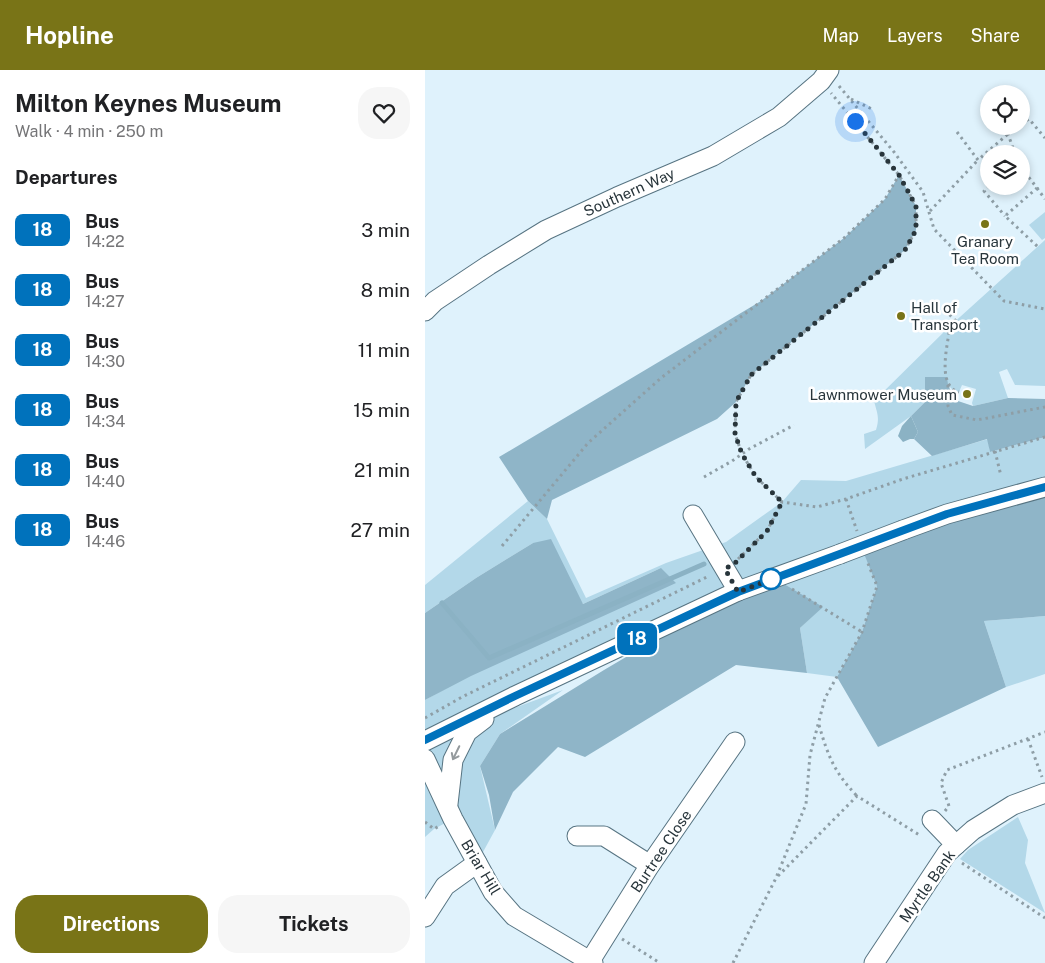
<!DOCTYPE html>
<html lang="en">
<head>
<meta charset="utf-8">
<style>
	:root { --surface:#fff; --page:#f6f6f6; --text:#202124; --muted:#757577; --accent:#797417 }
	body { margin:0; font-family:"Public Sans",sans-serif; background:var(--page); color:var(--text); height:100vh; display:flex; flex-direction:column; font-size:19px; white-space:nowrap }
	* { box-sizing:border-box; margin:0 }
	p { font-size:16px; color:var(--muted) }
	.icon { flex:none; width:28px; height:28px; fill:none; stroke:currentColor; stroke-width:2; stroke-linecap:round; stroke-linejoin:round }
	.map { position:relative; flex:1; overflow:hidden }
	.sheet { display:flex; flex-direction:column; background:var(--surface); width:425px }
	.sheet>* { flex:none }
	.badge { padding:0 10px; border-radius:8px; font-size:18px; line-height:32px }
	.tools { position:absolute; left:555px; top:15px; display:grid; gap:10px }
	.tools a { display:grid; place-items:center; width:50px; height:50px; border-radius:50%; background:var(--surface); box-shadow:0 2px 8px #0003; font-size:25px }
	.you { position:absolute; width:25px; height:25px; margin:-12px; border:4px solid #fff; border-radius:50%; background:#1a73e8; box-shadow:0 0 0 8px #1a73e833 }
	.map>.badge { position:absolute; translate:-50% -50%; box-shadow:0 0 0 2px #fff }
	h2 { padding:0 15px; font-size:19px; line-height:45px }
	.round { display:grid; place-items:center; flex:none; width:52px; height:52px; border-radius:20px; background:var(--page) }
	.headline { display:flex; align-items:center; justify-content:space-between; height:85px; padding:0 15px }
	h1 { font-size:24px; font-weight:700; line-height:38px }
	.primary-button { display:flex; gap:10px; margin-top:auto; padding:10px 15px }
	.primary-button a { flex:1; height:58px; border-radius:20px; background:var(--accent); color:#fff; font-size:20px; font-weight:700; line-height:58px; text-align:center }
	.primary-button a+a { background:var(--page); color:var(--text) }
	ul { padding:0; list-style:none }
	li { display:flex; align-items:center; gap:15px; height:60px; padding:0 15px }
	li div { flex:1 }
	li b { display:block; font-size:19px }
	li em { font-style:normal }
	li .badge { min-width:55px; font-weight:700; text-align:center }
	header { display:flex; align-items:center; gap:30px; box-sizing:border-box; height:70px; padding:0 25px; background:var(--accent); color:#fff }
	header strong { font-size:24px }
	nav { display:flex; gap:28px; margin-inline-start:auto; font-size:18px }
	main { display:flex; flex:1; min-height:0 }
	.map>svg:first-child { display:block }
</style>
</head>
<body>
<header>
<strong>Hopline</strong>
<nav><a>Map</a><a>Layers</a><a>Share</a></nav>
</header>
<main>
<section class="sheet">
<div class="headline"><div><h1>Milton Keynes Museum</h1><p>Walk · 4 min · 250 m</p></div><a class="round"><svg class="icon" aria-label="heart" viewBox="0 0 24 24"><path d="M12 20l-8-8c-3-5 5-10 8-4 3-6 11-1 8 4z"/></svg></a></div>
<h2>Departures</h2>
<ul>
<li><span class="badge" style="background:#0072bc;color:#fff">18</span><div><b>Bus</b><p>14:22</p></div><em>3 min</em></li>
<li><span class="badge" style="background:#0072bc;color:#fff">18</span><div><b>Bus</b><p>14:27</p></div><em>8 min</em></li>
<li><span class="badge" style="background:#0072bc;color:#fff">18</span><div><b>Bus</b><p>14:30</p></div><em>11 min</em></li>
<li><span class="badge" style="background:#0072bc;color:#fff">18</span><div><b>Bus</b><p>14:34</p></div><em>15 min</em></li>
<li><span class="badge" style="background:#0072bc;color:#fff">18</span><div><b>Bus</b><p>14:40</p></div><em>21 min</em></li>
<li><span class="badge" style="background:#0072bc;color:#fff">18</span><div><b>Bus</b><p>14:46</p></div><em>27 min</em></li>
</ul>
<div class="primary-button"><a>Directions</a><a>Tickets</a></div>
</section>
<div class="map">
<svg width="620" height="893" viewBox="0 0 620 893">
	<rect width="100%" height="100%" fill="#dff2fc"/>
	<g fill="#b3d8e9">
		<polygon points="620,142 620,168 617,170 604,155"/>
		<path d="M620,170v146l-30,-1 -8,-16 -8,3 9,26 -35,8 -1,-3 4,-14 -14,-4 -3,7 -5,-1 -6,-6 -23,-8v25l-14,14 -46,33 -1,-15 12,-4c4,-13 1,-17 -2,-29l76,-75z"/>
		<polygon points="620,367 620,417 452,516 437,562 412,607 382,603 375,558 397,537 349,508 0,671 0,630 236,498 158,534 108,473 51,508 0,543 0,515 103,431 122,449 161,528 241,493 301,472 357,432 376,410 421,411 563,369 565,382"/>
		<polygon points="620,546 620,604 581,617 559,551"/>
		<polygon points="138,620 75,664 55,696 70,760 52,793 28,749 9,759 0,767 0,671"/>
		<polygon points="593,747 603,770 600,793 620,843 535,789 543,780"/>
	</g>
	<g fill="#8fb5c8">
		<polygon points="474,105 491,136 491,160 480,180 326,305 311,332 292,349 127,430 122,449 103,431 74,387 336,231 419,168 460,129"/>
		<polygon points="500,307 522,307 523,315 530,330 548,336 583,328 620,329 620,367 565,382 562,369 507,386 489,369 493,362 486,346 500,332"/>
		<polygon points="620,417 620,546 559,551 581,617 453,677 412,607 437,562 452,516 438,481"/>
		<polygon points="126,469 158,534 236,498 251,513 46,606 0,630 0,543 51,508 108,473"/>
		<polygon points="349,508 398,537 375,558 382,603 311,595 160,687 133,677 88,722 70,760 64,725 55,696 75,664 179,600 313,521"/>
	</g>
	<polygon fill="#8bb2c4" points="486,346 493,362 489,369 485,369 478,372 473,366 477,356"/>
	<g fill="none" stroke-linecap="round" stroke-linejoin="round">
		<polyline stroke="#8bb2c4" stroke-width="5" points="17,533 64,588 279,494"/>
		<defs>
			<g id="minor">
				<polyline points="0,241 10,231 64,195 121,160 192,127 288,86 354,47 396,11 404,0"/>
				<polyline points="268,445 313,521"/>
				<polyline points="478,460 522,444 620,417"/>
				<polyline points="0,671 90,626 313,521 415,484"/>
				<polyline points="0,689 28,749 68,822 89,846 168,893"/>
				<polyline points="23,734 28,690 42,662 59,649"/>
				<polyline points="507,750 531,775"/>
				<polyline points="152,766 179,766 225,795"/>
				<polyline points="0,847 20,816 52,793"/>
				<polyline points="165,891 225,795 310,672"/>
				<polyline points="449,893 522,783 548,760 588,735 620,723"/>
			</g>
		</defs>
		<use href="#minor" stroke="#577482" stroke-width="21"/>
		<g stroke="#8e9ea6" stroke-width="3" stroke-dasharray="2.5 4" stroke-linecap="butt">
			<polyline points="414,16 469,82 498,122 509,159 579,231 620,239"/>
			<polyline points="426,29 449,40"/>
			<polyline points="596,54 604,49 620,68"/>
			<polyline points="532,62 553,90 583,64"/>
			<polyline points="590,84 583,64 594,56"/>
			<polyline points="596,97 612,118 580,146 613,177"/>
			<polyline points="564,116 559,121 580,146"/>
			<polyline points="612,118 620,129"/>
			<polyline points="505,141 553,90"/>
			<polyline points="520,240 531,251"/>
			<path d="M525,256c-2,18 -14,60 9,66"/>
			<polyline points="523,315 523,336 527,345 552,350 620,337"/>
			<polyline points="570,381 576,406"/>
			<polyline points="279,407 307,391 324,379 369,355"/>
			<polyline points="421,429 432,461"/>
			<polyline points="357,432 331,407 317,384 310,364 311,332 326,305 480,180 491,160 491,136 474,105 406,23"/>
			<polyline points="77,476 163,373 236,308 419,168 460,129 474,105"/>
			<polyline points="313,489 342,461 357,432 392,437 421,429 478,409 620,367"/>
			<polyline points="367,519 437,562"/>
			<polyline points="0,648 37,627 284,506"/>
			<path d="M394,655c9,31 15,47 38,71"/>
			<polyline points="603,669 617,707"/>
			<polyline points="520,741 524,736 516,713 522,700 620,662"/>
			<polyline points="0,752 9,759 14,756"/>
			<polyline points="537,793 620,848"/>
			<polyline points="353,806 432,726 496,766"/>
			<polyline points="197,869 235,893"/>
			<polyline points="308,893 351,808 381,734 385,685 400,628 437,562 452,516 442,491"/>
		</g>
		<use href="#minor" stroke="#fff" stroke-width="19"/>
		<defs>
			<polyline id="minor-bridge" points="415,484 478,460"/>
		</defs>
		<use href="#minor-bridge" stroke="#577482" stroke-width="21" stroke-linecap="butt"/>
		<use href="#minor-bridge" stroke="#fff" stroke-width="19"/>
	</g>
	<defs><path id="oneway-shaft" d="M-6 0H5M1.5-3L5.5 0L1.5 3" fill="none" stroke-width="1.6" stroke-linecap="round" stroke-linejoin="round" transform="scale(1.25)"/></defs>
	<use stroke="#949a9d" href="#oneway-shaft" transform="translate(31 683) rotate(116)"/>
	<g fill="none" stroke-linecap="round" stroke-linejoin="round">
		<defs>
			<polyline id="line" points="0,670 90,626 313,522 522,444 620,417"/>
		</defs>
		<use href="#line" stroke="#fff" stroke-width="11"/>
		<use href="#line" stroke="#0072bc" stroke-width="8"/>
		<polyline stroke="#28353b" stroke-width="5" stroke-dasharray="0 9" points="346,509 349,508 313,522 300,499 311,492 342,461 357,432 331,407 317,384 310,364 311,332 326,305 480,180 491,160 491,136 474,105 430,51"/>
	</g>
	<g fill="#797417" stroke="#fff" stroke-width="2">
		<circle cx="560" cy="154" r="5"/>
		<circle cx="476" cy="246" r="5"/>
		<circle cx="542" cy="324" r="5"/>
	</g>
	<circle fill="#fff" stroke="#0072bc" stroke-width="2.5" cx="346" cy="509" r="10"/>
	<g text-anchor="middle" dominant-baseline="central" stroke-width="5" stroke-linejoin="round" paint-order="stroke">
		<g font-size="15" fill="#28353b" stroke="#fff">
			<text transform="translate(204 122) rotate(-24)">Southern Way</text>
			<text transform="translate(236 781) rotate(-56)">Burtree Close</text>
			<text transform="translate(56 797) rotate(59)">Briar Hill</text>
			<text transform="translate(502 816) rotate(-55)">Myrtle Bank</text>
		</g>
		<g font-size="15" fill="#28353b" stroke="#fff">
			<text x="560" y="171">Granary<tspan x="560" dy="17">Tea Room</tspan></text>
			<text x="486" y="237" text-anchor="start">Hall of<tspan x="486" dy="17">Transport</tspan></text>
			<text x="532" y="324" text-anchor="end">Lawnmower Museum</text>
		</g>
	</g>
</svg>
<div class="tools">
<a><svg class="icon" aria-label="locate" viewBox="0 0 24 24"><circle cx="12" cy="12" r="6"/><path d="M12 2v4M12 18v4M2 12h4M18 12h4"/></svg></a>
<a><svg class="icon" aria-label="layers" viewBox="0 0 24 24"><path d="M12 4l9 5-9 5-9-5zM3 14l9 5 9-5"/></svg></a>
</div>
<div class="you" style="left:430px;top:51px"></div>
<b class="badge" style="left:212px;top:569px;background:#0072bc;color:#fff">18</b>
</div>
</main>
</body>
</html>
